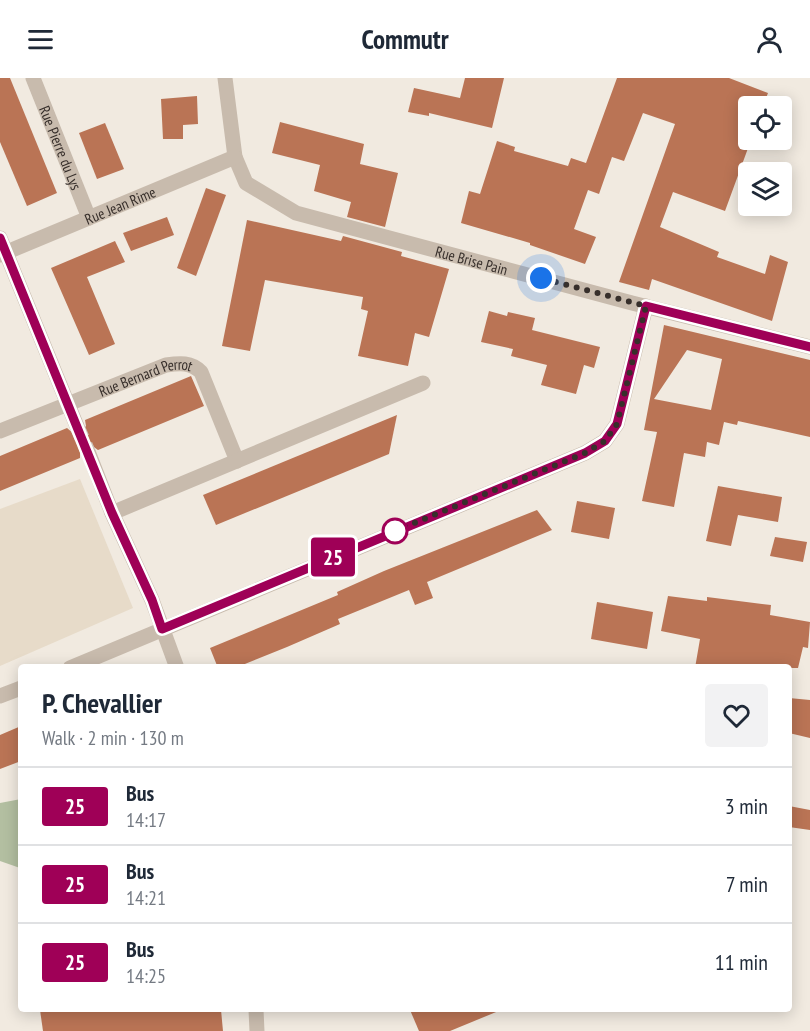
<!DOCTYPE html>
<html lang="en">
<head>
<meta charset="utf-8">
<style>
	:root { --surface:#fff; --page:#f2f2f3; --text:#1f2937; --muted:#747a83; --line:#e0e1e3 }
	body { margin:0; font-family:"PT Sans Narrow",sans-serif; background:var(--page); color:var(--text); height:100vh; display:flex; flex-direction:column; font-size:22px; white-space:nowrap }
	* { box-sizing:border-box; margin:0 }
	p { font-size:20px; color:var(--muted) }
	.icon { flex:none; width:33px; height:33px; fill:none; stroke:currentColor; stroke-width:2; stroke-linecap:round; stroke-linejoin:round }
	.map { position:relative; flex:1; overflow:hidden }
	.side { position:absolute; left:18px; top:586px; width:774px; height:348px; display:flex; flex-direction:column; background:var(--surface); border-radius:6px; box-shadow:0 3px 15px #0003 }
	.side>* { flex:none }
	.badge { padding:0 12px; border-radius:4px; font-size:21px; line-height:39px }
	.buttons { position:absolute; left:738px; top:18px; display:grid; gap:12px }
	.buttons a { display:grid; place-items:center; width:54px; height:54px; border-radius:6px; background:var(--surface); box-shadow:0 3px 15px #0003; font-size:30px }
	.you { position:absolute; width:30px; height:30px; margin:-15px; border:4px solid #fff; border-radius:50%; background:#1a73e8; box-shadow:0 0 0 9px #1a73e833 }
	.map>.badge { position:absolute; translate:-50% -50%; box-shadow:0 0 0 3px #fff }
	.round { display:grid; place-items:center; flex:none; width:63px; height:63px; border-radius:6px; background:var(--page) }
	.overview { display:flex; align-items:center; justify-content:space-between; height:102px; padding:0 24px }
	h1 { font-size:28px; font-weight:800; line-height:45px }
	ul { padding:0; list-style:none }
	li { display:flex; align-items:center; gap:18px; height:78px; padding:0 24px; border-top:2px solid var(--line) }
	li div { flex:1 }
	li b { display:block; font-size:22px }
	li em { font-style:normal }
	li .badge { min-width:66px; font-weight:700; text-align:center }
	header { display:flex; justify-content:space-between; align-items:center; height:78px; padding:0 24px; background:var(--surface); font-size:27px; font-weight:800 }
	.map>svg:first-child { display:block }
</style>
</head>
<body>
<header><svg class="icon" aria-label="menu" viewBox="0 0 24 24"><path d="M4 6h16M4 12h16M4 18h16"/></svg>Commutr<svg class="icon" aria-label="person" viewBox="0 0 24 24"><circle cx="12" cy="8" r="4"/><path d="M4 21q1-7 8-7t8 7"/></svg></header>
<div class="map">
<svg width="810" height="953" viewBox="0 0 810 953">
	<rect width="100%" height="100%" fill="#f1eae0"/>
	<polygon fill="#b3bfa1" points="21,721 21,790 20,790 0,783 0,725"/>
	<polygon fill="#e7dbc9" points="80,401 133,530 0,588 0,431"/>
	<g fill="#ba7455" fill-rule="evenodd">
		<polygon points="0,0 10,0 57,115 27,128 0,64"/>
		<polygon points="465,0 504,0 492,50 429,35 429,38 408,34 414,10 460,20"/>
		<polygon points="617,0 729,0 768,15 763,28 748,28 748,62 751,62 725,133 673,114 660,149 719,174 717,179 765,196 770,177 788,184 772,243 652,201 649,212 619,204 675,46 643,35 624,83 612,79 599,116 588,112 574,151 596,159 585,186 530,167 530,165 461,145 469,113 480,116 497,63 515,69 514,73 568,88 571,80 586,85"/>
		<polygon points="197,18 198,46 183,47 183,61 163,61 161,21"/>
		<polygon points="280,44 364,66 360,86 398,95 385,149 347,139 351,124 314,113 320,87 272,75"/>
		<polygon points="105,45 124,91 97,101 79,55"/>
		<polygon points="206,110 226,117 196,198 177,190"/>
		<polygon points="167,139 174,157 131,173 123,155"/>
		<polygon points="247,142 341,163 343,158 402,174 401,178 449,191 429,259 415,255 408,288 358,278 368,233 361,231 363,219 265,202 250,273 222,268"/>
		<polygon points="115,163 125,184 87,199 115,266 89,277 51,190"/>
		<polygon points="489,233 507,238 508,234 535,240 532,252 600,269 594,290 584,287 576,316 541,307 547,287 511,278 513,271 481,264"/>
		<path d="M664,247l146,35v77l-72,-16 -1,4 -13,-3 -5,23 -12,-3 -2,15 -21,-4 -10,54 -32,-6 15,-69 -13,-2zM687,272l35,9 -11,51 -57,-11z"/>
		<polygon points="191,298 204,328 98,372 91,367 85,367 80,374 80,380 0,413 0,378 67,350 74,356 80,355 86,348 85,342"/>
		<polygon points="397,337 389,376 216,447 203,417"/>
		<polygon points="718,408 782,419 778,444 738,437 731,468 706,463"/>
		<polygon points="577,423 615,430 609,461 571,454"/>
		<polygon points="537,432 552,452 427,504 433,520 415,527 409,512 338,541 340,546 287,569 235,590 218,590 210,570 338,517 337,514 384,493"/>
		<polygon points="775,459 807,464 803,484 770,478"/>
		<polygon points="668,518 707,523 707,519 771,527 770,537 810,544 808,570 803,569 798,590 695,590 700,561 661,553"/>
		<polygon points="597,524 653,534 647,571 591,561"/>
		<polygon points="789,620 810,622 810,660 789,655"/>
		<polygon points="21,648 21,683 0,691 0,657"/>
		<polygon points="789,728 810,732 810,752 789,749"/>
		<polygon points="40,932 221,932 223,953 43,953"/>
		<polygon points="410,932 501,932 450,953 419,953"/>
	</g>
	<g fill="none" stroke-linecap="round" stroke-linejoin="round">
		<polyline stroke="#ccc5bc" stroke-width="15" stroke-dasharray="15 8" stroke-linecap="butt" points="76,346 89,376"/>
		<g stroke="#c8bbad" stroke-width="15">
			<path id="s1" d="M33,0l56,140"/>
			<path id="s2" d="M225,0l10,79 11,26 50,30 336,90 178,44"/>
			<polyline points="0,160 76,346"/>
			<path id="s3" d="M0,177l235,-98"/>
			<path id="s4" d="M0,353l166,-66c14,-2 25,-3 35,7l36,89"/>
			<polyline points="89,376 112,435 152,522 177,590"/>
			<polyline points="112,435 423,305"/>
			<polyline points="70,590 585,375 605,363 617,346 646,228"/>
			<polyline points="0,618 21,610"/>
			<polyline points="256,932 257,953"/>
		</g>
	</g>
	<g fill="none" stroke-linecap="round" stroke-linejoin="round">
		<defs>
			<polyline id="line" points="0,160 112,435 152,522 162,551 585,375 605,363 617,346 646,228 810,269"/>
		</defs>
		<use href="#line" stroke="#fff" stroke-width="14"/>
		<use href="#line" stroke="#9f0057" stroke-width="9"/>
		<polyline stroke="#372f2b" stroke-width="6" stroke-dasharray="0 10.8" points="395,453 585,375 605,363 617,346 646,228 541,200"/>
	</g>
	<circle fill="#fff" stroke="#9f0057" stroke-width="3" cx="395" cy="453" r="12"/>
	<g text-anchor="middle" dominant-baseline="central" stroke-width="4.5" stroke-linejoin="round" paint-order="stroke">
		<g font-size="15" fill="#372f2b" stroke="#f9f4ec">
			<text stroke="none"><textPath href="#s1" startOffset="75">Rue Pierre du Lys</textPath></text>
			<text stroke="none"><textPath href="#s3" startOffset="130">Rue Jean Rime</textPath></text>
			<text stroke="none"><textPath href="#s2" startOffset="348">Rue Brise Pain</textPath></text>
			<text stroke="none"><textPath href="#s4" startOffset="156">Rue Bernard Perrot</textPath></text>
		</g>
	</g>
</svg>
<div class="buttons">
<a><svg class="icon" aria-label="locate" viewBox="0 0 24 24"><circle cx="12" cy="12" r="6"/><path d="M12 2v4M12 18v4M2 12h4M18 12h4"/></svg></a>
<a><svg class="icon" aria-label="layers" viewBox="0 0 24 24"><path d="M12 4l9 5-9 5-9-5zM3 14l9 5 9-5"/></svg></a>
</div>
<div class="you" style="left:541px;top:200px"></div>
<b class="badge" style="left:333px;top:479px;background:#9f0057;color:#fff">25</b>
<section class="side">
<div class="overview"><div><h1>P. Chevallier</h1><p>Walk · 2 min · 130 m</p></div><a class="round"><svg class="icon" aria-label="heart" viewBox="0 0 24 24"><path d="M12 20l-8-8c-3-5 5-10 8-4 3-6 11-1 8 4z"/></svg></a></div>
<ul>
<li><span class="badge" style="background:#9f0057;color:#fff">25</span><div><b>Bus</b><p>14:17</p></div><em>3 min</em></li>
<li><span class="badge" style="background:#9f0057;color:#fff">25</span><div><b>Bus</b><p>14:21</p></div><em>7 min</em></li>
<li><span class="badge" style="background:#9f0057;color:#fff">25</span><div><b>Bus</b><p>14:25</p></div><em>11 min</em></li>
</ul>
</section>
</div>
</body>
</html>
